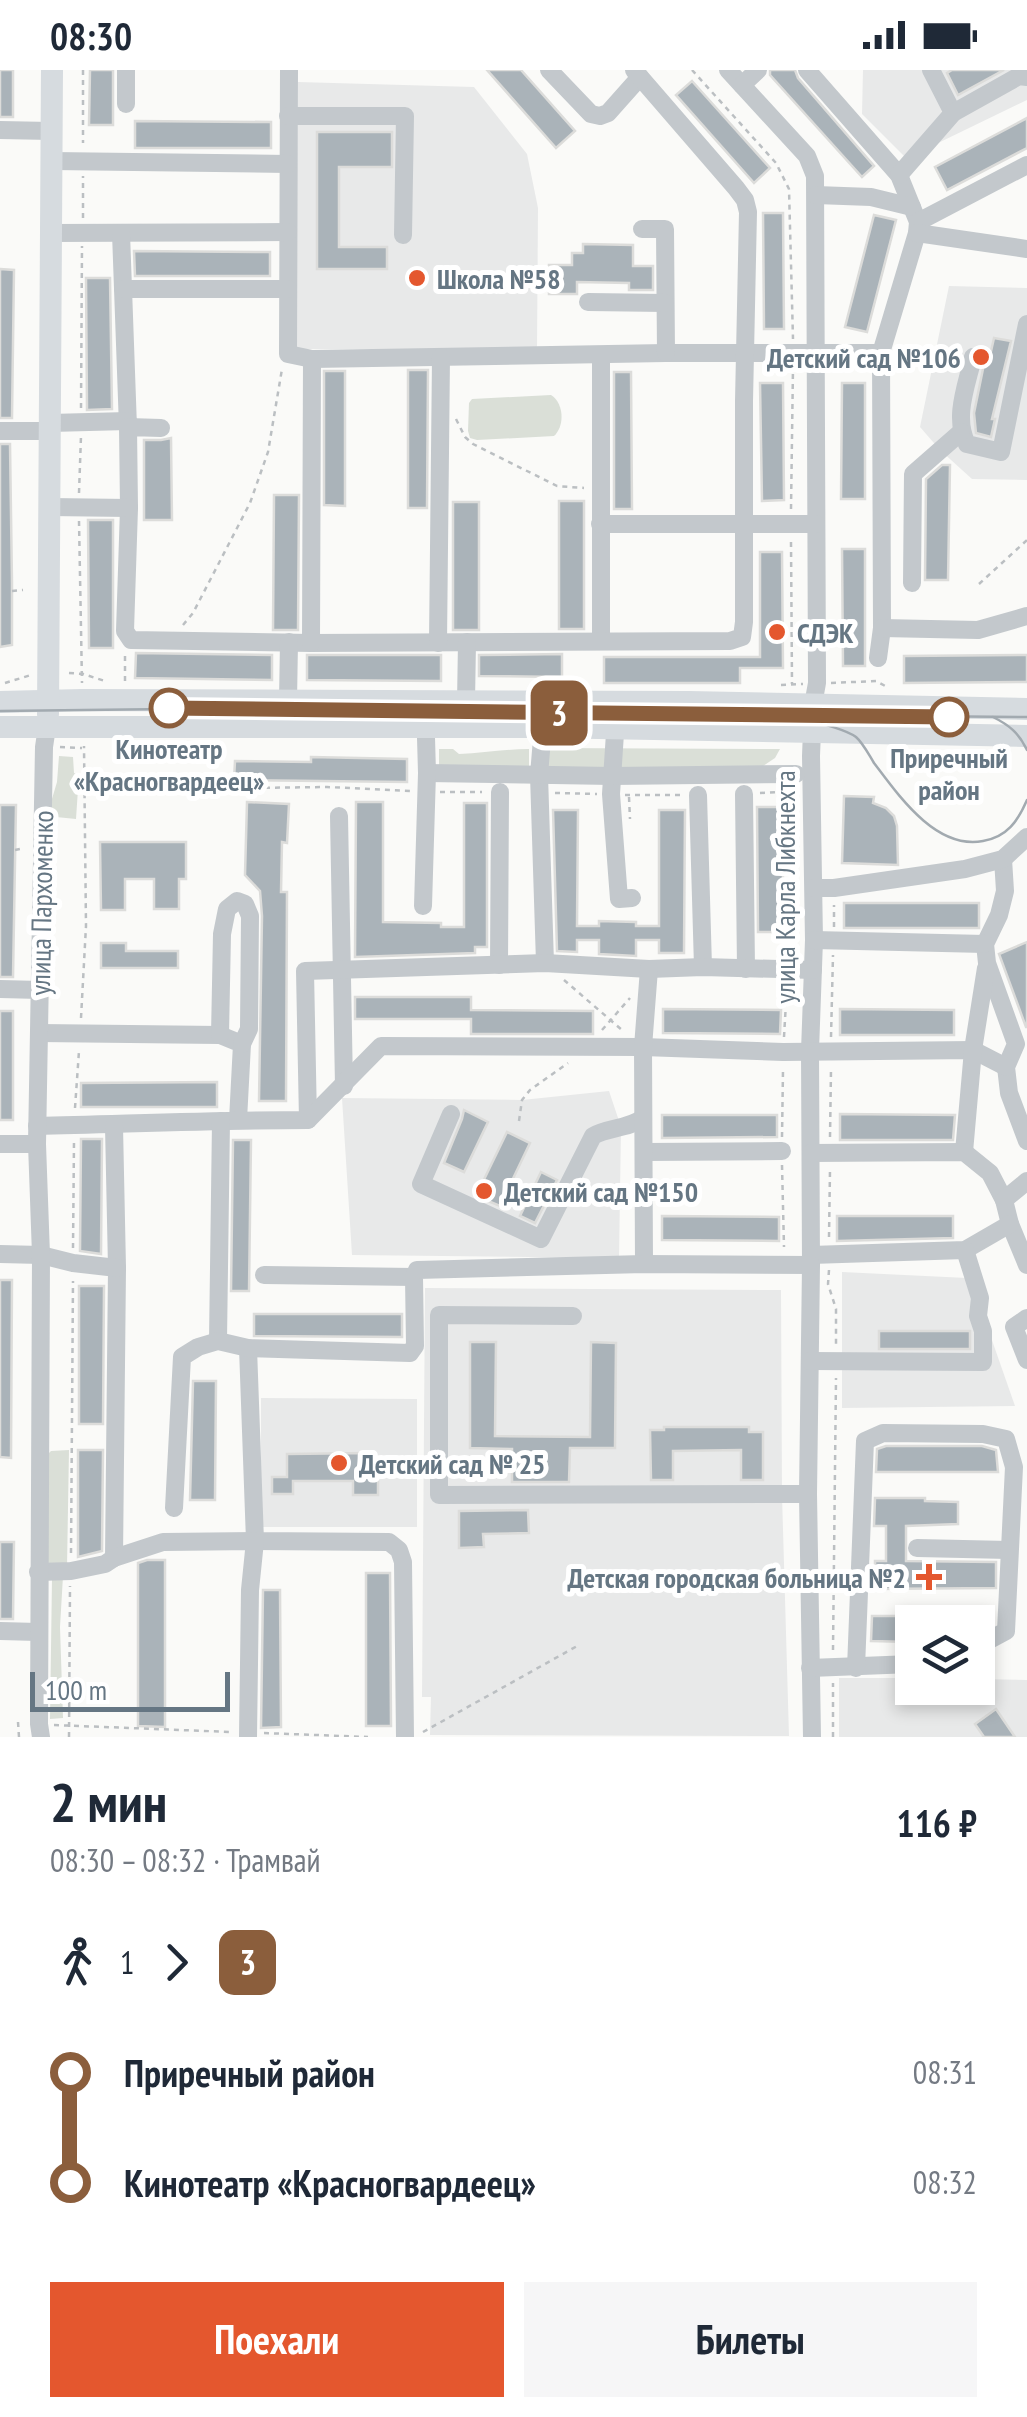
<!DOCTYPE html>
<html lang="ru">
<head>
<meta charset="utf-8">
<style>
	:root { --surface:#fff; --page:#f6f6f7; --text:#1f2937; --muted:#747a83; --accent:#e4572e }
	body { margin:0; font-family:"PT Sans Narrow",sans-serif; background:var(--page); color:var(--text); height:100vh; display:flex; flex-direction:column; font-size:38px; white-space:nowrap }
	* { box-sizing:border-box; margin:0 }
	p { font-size:32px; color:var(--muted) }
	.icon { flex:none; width:55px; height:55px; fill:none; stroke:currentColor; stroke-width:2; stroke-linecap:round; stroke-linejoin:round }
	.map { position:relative; height:1667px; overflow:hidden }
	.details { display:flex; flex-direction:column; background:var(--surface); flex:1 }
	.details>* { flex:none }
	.badge { padding:0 20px; border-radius:15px; font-size:35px; line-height:65px }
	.controls { position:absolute; left:895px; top:1535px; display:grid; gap:20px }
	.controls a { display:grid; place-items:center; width:100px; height:100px; border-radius:0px; background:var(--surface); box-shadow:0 5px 15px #0003; font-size:50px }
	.scale { position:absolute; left:30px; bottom:25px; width:200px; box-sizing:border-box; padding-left:10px; border:5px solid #657683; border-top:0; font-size:28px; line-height:35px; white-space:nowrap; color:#657683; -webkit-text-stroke:8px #fff; paint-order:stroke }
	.map>.badge { position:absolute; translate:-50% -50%; box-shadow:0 0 0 5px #fff }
	.legs { display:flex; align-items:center; gap:15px; height:110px; padding:0 50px; font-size:32px }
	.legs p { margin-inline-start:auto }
	.summary { display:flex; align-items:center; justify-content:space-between; height:170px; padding:0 50px }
	h1 { font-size:55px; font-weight:700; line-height:75px }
	.button { display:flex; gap:20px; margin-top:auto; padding:20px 50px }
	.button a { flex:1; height:115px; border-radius:0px; background:var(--accent); color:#fff; font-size:40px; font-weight:700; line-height:115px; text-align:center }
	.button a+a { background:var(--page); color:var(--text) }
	ul { padding:0 50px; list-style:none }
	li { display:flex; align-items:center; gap:35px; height:110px; font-size:38px }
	li i { display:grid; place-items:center; width:15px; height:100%; margin:0 12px; background:currentColor }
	li i::after { content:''; width:25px; height:25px; margin:-12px; border:8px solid; border-radius:50%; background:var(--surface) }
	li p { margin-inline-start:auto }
	li:first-child i { background:linear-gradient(#0000 50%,currentColor 0) }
	li:last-child i { background:linear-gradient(currentColor 50%,#0000 0) }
	.status { display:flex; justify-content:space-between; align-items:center; height:70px; padding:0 50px; background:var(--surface); direction:ltr }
	.status svg { height:28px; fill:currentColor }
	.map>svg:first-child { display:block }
</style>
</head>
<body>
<div class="status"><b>08:30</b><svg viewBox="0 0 49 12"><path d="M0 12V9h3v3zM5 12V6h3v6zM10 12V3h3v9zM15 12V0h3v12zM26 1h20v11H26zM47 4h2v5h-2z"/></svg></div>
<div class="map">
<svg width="1027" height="1667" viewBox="0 0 1027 1667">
	<rect width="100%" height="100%" fill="#fafaf8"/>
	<g fill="#e8e9e9">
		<polygon points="863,0 1027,0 1027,30 934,75 913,95 862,44"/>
		<polygon points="298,12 474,17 527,84 538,138 537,279 295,279"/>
		<polygon points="949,216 1027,218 1027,410 972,409 940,380 920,357"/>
		<polygon points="609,1021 621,1057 619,1188 352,1185 342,1028 522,1030"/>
		<polygon points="842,1202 967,1208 980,1236 1015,1336 842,1338"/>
		<polygon points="425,1218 781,1220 782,1425 789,1666 430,1665 431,1627 422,1627"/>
		<polygon points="261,1328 417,1329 417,1457 261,1457"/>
		<polygon points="839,1608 912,1608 912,1618 978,1618 978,1609 1027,1610 1027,1667 839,1667"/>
	</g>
	<g fill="#dadfd7">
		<path d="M551,325c13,8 14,31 3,41l-77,4 -7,-2 -2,-7 1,-28 3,-4z"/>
		<polygon points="546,678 780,679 775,688 757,700 546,699"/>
		<path d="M439,679h14l6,5c24,-1 46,-5 70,-5v20l-90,-1z"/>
		<polygon points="59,686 73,687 74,703 79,704 76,749 56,747 49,739 57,712"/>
		<polygon points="69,1380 67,1497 49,1497 44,1491 48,1384 51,1381"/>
		<polygon points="63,1506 60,1557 63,1648 50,1649 52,1508"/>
	</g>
	<g fill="#aab3b9" stroke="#dcdcda" stroke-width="2.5">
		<rect x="0" y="0" width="13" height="47"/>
		<polygon points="90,0 113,0 113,55 89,55"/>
		<polygon points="487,0 521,0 575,61 556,78"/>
		<polygon points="770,0 795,0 798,8 874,96 862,107 770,5"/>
		<polygon points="952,0 1004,0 958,25 947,3"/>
		<polygon points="692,11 770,98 754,113 676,25"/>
		<polygon points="1027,48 1027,78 947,120 935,97"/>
		<polygon points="135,51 271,52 271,78 135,78"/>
		<polygon points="317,62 392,62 392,97 339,97 339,177 387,177 387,199 317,199"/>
		<polygon points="763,143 783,143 784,259 764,259"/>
		<polygon points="874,145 896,150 867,262 845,257"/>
		<polygon points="583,174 633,175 633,196 653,196 653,220 629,220 629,213 577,212 577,224 549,224 549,195 572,195 572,183 583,183"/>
		<polygon points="134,181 270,182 270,206 135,206"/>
		<polygon points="0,199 14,200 12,348 0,348"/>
		<polygon points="86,208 110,208 112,339 87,340"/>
		<polygon points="994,268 1011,271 992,349 995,349 991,367 976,363 974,343 985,289 989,290"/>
		<polygon points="408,300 428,300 427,438 408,438"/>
		<polygon points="324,301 345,301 345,436 324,435"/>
		<polygon points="614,302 631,302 632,439 614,439"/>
		<polygon points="760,313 783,313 784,430 762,431"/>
		<polygon points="842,313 865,313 865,429 841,429"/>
		<polygon points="171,368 172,450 144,450 144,370 161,370"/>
		<polygon points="0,374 10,374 12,513 12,575 0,577"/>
		<polygon points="942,395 950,395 948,510 925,510 926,409"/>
		<polygon points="274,425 299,425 298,560 273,560"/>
		<rect x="559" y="431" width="25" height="128"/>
		<rect x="453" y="432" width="26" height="128"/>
		<polygon points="88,450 113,450 113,578 89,578"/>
		<polygon points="842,479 865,479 865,596 843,596"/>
		<polygon points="760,482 782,482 783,598 740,598 740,613 604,613 604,587 760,587"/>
		<polygon points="136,583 272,585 272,610 135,608"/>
		<polygon points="562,584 562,607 479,606 479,585"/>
		<polygon points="307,585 441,585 441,611 307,610"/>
		<polygon points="1027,585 1027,612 904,613 904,586"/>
		<polygon points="311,687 407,689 407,712 234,710 235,691 311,692"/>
		<polygon points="844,726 874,727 873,733 886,738 894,746 897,756 898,795 842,793"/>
		<polygon points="247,732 289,734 287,773 282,772 281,822 287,822 286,1031 259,1031 262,846 260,821 245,805"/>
		<polygon points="356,732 383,732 383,852 441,853 441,857 464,857 464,733 487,733 487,877 475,877 475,883 355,887"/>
		<polygon points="0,735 16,735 13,907 0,907"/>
		<polygon points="757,737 783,737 783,862 758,862"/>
		<polygon points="553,740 578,740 577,856 599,856 599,851 636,852 636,856 659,856 659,740 685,740 684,883 659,883 659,870 636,870 636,886 599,884 599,870 577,870 577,882 557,881"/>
		<polygon points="100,772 186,772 186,809 179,809 179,839 154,839 154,809 125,809 125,840 101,840"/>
		<rect x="844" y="833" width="135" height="25"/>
		<polygon points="1027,872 1027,957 1026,957 999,884"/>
		<polygon points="101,873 126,873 126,881 178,881 178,898 101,898"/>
		<polygon points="355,927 471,927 471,940 593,941 593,964 471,964 471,949 355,949"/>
		<polygon points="663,939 781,940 780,964 663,963"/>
		<polygon points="840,939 954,940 954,965 840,965"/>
		<rect x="0" y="941" width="13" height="109"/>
		<polygon points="217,1012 217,1037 81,1037 81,1013"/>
		<polygon points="464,1040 488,1052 464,1102 444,1093 462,1049"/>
		<polygon points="840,1044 955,1045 953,1070 840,1070"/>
		<polygon points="662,1045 777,1045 777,1067 662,1068"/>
		<polygon points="507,1062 530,1073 500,1136 476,1126"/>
		<polygon points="81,1069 102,1069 101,1184 80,1181"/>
		<polygon points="233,1070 251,1070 249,1221 231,1221"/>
		<polygon points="541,1102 557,1110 535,1153 520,1146"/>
		<polygon points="662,1146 779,1147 779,1171 662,1170"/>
		<polygon points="837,1146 953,1146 953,1168 837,1171"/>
		<polygon points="0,1210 12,1210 11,1388 0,1387"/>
		<polygon points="79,1216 104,1216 103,1354 79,1354"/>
		<polygon points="254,1244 402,1244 402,1267 254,1266"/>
		<rect x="879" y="1261" width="91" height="18"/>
		<polygon points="470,1272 496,1272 495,1366 590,1367 591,1272 616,1273 615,1378 570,1378 569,1412 512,1412 512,1379 470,1378"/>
		<polygon points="193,1311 216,1311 215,1430 190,1430"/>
		<polygon points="664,1357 749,1357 749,1362 763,1362 763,1410 741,1410 741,1380 673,1381 673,1410 651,1410 650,1360 664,1360"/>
		<polygon points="886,1376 982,1376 996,1380 998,1402 876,1402 877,1379"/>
		<polygon points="78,1380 103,1380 102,1481 78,1487"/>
		<polygon points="370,1383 370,1408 378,1408 378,1425 353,1425 353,1411 293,1411 293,1424 272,1424 272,1407 287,1407 287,1384"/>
		<polygon points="875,1428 925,1428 925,1431 958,1432 958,1454 906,1456 906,1491 996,1492 996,1518 875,1519 875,1491 886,1491 886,1456 874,1456"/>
		<polygon points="528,1440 529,1463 483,1464 484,1477 459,1478 459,1441"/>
		<polygon points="0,1472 14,1472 13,1549 0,1549"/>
		<polygon points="147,1490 165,1490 165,1657 138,1656 138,1493"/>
		<polygon points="366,1503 390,1503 391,1656 366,1656"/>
		<polygon points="263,1520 280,1520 281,1657 261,1658"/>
		<polygon points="872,1546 912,1546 912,1572 871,1571"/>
		<polygon points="996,1639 1015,1667 984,1667 975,1654"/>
	</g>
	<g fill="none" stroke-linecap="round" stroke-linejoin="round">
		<g stroke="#bbbfc2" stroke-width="2.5" stroke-dasharray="5 5" stroke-linecap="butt">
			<polyline points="83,0 83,73"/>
			<polyline points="692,0 776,93 789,119 793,269"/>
			<polyline points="83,148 83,106"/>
			<polyline points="81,338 82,176"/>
			<polyline points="456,349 465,367 473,374 557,416 584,418"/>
			<polyline points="79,423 81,366"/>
			<polyline points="791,439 793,297"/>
			<polyline points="79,451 82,613"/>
			<polyline points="791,472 792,614"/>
			<polyline points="979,514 1027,470"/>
			<polyline points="12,521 23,520"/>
			<polyline points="183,555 193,543 250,433 268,382 282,299"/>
			<polyline points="69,603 83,604 105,611"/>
			<polyline points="125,611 125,584"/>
			<polyline points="5,613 31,605"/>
			<polyline points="831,613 876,611 887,617"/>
			<polyline points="781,615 803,614"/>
			<polyline points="60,677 82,678"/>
			<polyline points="85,720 327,717 412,721"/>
			<polyline points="440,722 482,722"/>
			<polyline points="555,723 597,724"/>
			<polyline points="760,723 796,721"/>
			<polyline points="625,725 682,725"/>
			<polyline points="629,727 630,749"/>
			<polyline points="15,780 24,778"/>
			<polyline points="834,857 834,835"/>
			<polyline points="564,910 622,960"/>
			<polyline points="81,948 86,856 84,676"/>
			<polyline points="602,960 630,928"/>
			<polyline points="784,967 787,915"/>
			<polyline points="831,967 833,885"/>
			<polyline points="75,1038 79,981"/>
			<polyline points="519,1051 522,1030 530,1020 568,993"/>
			<polyline points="782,1067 783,1000"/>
			<polyline points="830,1067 831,1000"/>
			<polyline points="782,1095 784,1177"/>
			<polyline points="829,1167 830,1100"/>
			<polyline points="73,1178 74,1071"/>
			<polyline points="829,1200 828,1214 836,1239 836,1275"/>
			<polyline points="71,1483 73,1211"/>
			<polyline points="833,1580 836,1308"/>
			<polyline points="54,1655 231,1662"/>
			<polyline points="423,1662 579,1575"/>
			<polyline points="264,1663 368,1667"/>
			<polyline points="19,1667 18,1652 21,1653"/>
			<polyline points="69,1667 70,1516"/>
			<polyline points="833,1667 833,1613"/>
		</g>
		<g stroke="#c3c8cc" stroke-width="18">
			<polyline points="289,0 288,284 312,289 666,283 881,283"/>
			<polyline points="549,0 591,44 600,46 608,43 640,7"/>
			<polyline points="728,0 807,86 815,106 817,613 813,635 811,686 814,870 810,981 811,1195 808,1424 812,1667"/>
			<polyline points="807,0 899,105 918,152 917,163 881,283 882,558 878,588"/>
			<polyline points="931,0 953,43"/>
			<polyline points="742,15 758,0"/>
			<polyline points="126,34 126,0"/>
			<polyline points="288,46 405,46 403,165"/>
			<polyline points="0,60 51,61"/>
			<polyline points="52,91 288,94"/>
			<polyline points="899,105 953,43 1019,6 1027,7"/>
			<polyline points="816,125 871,127 912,137"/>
			<polyline points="918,152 1027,95"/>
			<polyline points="642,159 665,159 666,283"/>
			<polyline points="51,163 288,162"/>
			<polyline points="121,163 128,357"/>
			<polyline points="917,163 1027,179"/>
			<polyline points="123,219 288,219"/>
			<polyline points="588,232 665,233"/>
			<polyline points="601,285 601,571"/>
			<path d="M973,287c-6,28 -20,60 -6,87l34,8 26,-128"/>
			<polyline points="50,353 128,351"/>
			<polyline points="161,358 128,357 129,438 125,561 131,570 311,573 730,571 742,567 744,552 744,331 748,142 745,130 736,118 634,0"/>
			<polyline points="0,361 50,361"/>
			<polyline points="49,437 129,438"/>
			<polyline points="600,454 816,454"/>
			<polyline points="912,513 913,404 961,362"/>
			<polyline points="882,558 978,560 1027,546"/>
			<polyline points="311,573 312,289"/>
			<polyline points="438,573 441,287"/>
			<polyline points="288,631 289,572"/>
			<polyline points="466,632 467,572"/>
			<polyline points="542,632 543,657 539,705 545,893"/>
			<polyline points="616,648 611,724 619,829 632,828"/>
			<polyline points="427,703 612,706 796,704"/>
			<polyline points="744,724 746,899"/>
			<polyline points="698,725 703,897"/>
			<polyline points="339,746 344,1016"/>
			<polyline points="1003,789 1005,821 999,845 985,874 987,893 1016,974 1006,997 1009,1023 1027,1071"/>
			<polyline points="814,818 834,818 965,799 1003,789 1027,767"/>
			<polyline points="423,836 427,703 425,632"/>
			<polyline points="814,870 985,874"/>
			<polyline points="499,895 500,722"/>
			<polyline points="0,919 40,920"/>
			<polyline points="39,963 220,965 242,974 238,1050"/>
			<polyline points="220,965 222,864 227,839 237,831 245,834 250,846 249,959 242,974"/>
			<path d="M451,1044l-30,70 120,55 52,-103c16,-9 35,-7 50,-18"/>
			<polyline points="308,1050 305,901 545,893 649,899 703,897 813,900"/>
			<path d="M37,1056c90,-2 181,-6 271,-6l73,-74 262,1 140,5 190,-2 33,17"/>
			<polyline points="114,1056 117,1198 114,1488"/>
			<polyline points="0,1074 37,1074"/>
			<polyline points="645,1082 782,1081"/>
			<polyline points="964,1082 973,980 986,898"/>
			<polyline points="811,1083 964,1082 990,1103 1004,1130"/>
			<polyline points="1027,1111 1004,1130 1010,1154 1027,1195"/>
			<polyline points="0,1184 41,1185 73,1193 117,1198"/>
			<polyline points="811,1185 965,1180 1010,1154"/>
			<polyline points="644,1194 643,977 649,899"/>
			<polyline points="264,1205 414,1207"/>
			<polyline points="573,1246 439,1245 439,1425 808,1424"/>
			<polyline points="1027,1248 1014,1257 1027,1290"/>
			<polyline points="218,1271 221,1051"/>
			<polyline points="248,1278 255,1471 389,1472 399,1480 403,1492 405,1667"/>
			<polyline points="810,1291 983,1292 983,1261 978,1246 980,1228 965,1180"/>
			<polyline points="174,1438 182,1287 198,1277 218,1271 248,1278 410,1283 415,1276 414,1207 417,1200 644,1194 811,1195"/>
			<polyline points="917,1478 1009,1480"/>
			<polyline points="38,1502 71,1501 105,1494 114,1488 163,1472 255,1471 250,1520 248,1667"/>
			<polyline points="0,1561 38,1562"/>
			<polyline points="810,1598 912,1594"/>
			<polyline points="856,1598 865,1371 883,1363 983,1364 1006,1369 1014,1397 1006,1561 978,1576"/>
			<polyline points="41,1667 39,1654 41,1185 37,1074 44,677 47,657"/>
		</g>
		<g stroke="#d6dbdf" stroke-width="22">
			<polyline points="0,632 82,630 689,632 1027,639"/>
			<polyline points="48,644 52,0"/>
			<polyline points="0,657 543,657 1027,666"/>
		</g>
		<g stroke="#a2aab0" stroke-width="2.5">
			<polyline points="0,641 169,639 1027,647"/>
			<path d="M993,647c16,8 26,16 34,33"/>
			<path d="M827,655c8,3 21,6 29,12 7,6 13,18 18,26 25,33 62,87 109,78 24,-4 35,-20 44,-41"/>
		</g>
	</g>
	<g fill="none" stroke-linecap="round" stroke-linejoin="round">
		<defs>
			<polyline id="line-1" points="169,638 949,647"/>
		</defs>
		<use href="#line-1" stroke="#fff" stroke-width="22"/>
		<use href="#line-1" stroke="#8b5e3c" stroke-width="15"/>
	</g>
	<g fill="#e4572e" stroke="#fff" stroke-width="4">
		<circle cx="417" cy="208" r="10"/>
		<circle cx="981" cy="287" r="10"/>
		<circle cx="777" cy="562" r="10"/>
		<circle cx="484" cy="1121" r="10"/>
		<circle cx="339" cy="1393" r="10"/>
		<path d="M924 1492h10v10h10v10h-10v10h-10v-10h-10v-10h10z"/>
	</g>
	<g fill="#fff" stroke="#8b5e3c" stroke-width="5">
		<circle cx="169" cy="638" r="18"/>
		<circle cx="949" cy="647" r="18"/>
	</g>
	<g text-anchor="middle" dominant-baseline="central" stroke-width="10" stroke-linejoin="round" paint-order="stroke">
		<g font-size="28" font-weight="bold" fill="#657683" stroke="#fff" text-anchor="start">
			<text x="437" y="208">Школа №58</text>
			<text x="961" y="287" text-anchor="end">Детский сад №106</text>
			<text x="797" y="562">СДЭК</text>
			<text x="504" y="1121">Детский сад №150</text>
			<text x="359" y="1393">Детский сад № 25</text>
			<text x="906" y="1507" text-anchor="end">Детская городская больница №2</text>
		</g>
		<g font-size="28" font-weight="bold" fill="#657683" stroke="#fff">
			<text x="169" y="678">Кинотеатр<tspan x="169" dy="32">«Красногвардеец»</tspan></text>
			<text x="949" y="687">Приречный<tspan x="949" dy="32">район</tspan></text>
		</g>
		<g font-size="28" fill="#657683" stroke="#fff">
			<text transform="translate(784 817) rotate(-90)">улица Карла Либкнехта</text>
			<text transform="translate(41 833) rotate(-89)">улица Пархоменко</text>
		</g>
	</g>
</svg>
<div class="controls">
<a><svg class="icon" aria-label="layers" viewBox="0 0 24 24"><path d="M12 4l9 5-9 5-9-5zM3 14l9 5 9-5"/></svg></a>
</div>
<div class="scale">100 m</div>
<b class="badge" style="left:559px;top:643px;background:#8b5e3c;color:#fff">3</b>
</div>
<section class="details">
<div class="summary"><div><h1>2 мин</h1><p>08:30 – 08:32 · Трамвай</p></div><b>116 ₽</b></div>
<div class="legs"><svg class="icon" aria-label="walk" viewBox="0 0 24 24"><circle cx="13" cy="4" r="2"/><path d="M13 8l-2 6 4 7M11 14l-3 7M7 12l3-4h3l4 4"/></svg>1<svg class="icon" aria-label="forward" viewBox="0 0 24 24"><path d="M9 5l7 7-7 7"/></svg><b class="badge" style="background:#8b5e3c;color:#fff">3</b></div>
<ul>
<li><i style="color:#8b5e3c"></i><b>Приречный район</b><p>08:31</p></li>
<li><i style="color:#8b5e3c"></i><b>Кинотеатр «Красногвардеец»</b><p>08:32</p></li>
</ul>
<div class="button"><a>Поехали</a><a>Билеты</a></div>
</section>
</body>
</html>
